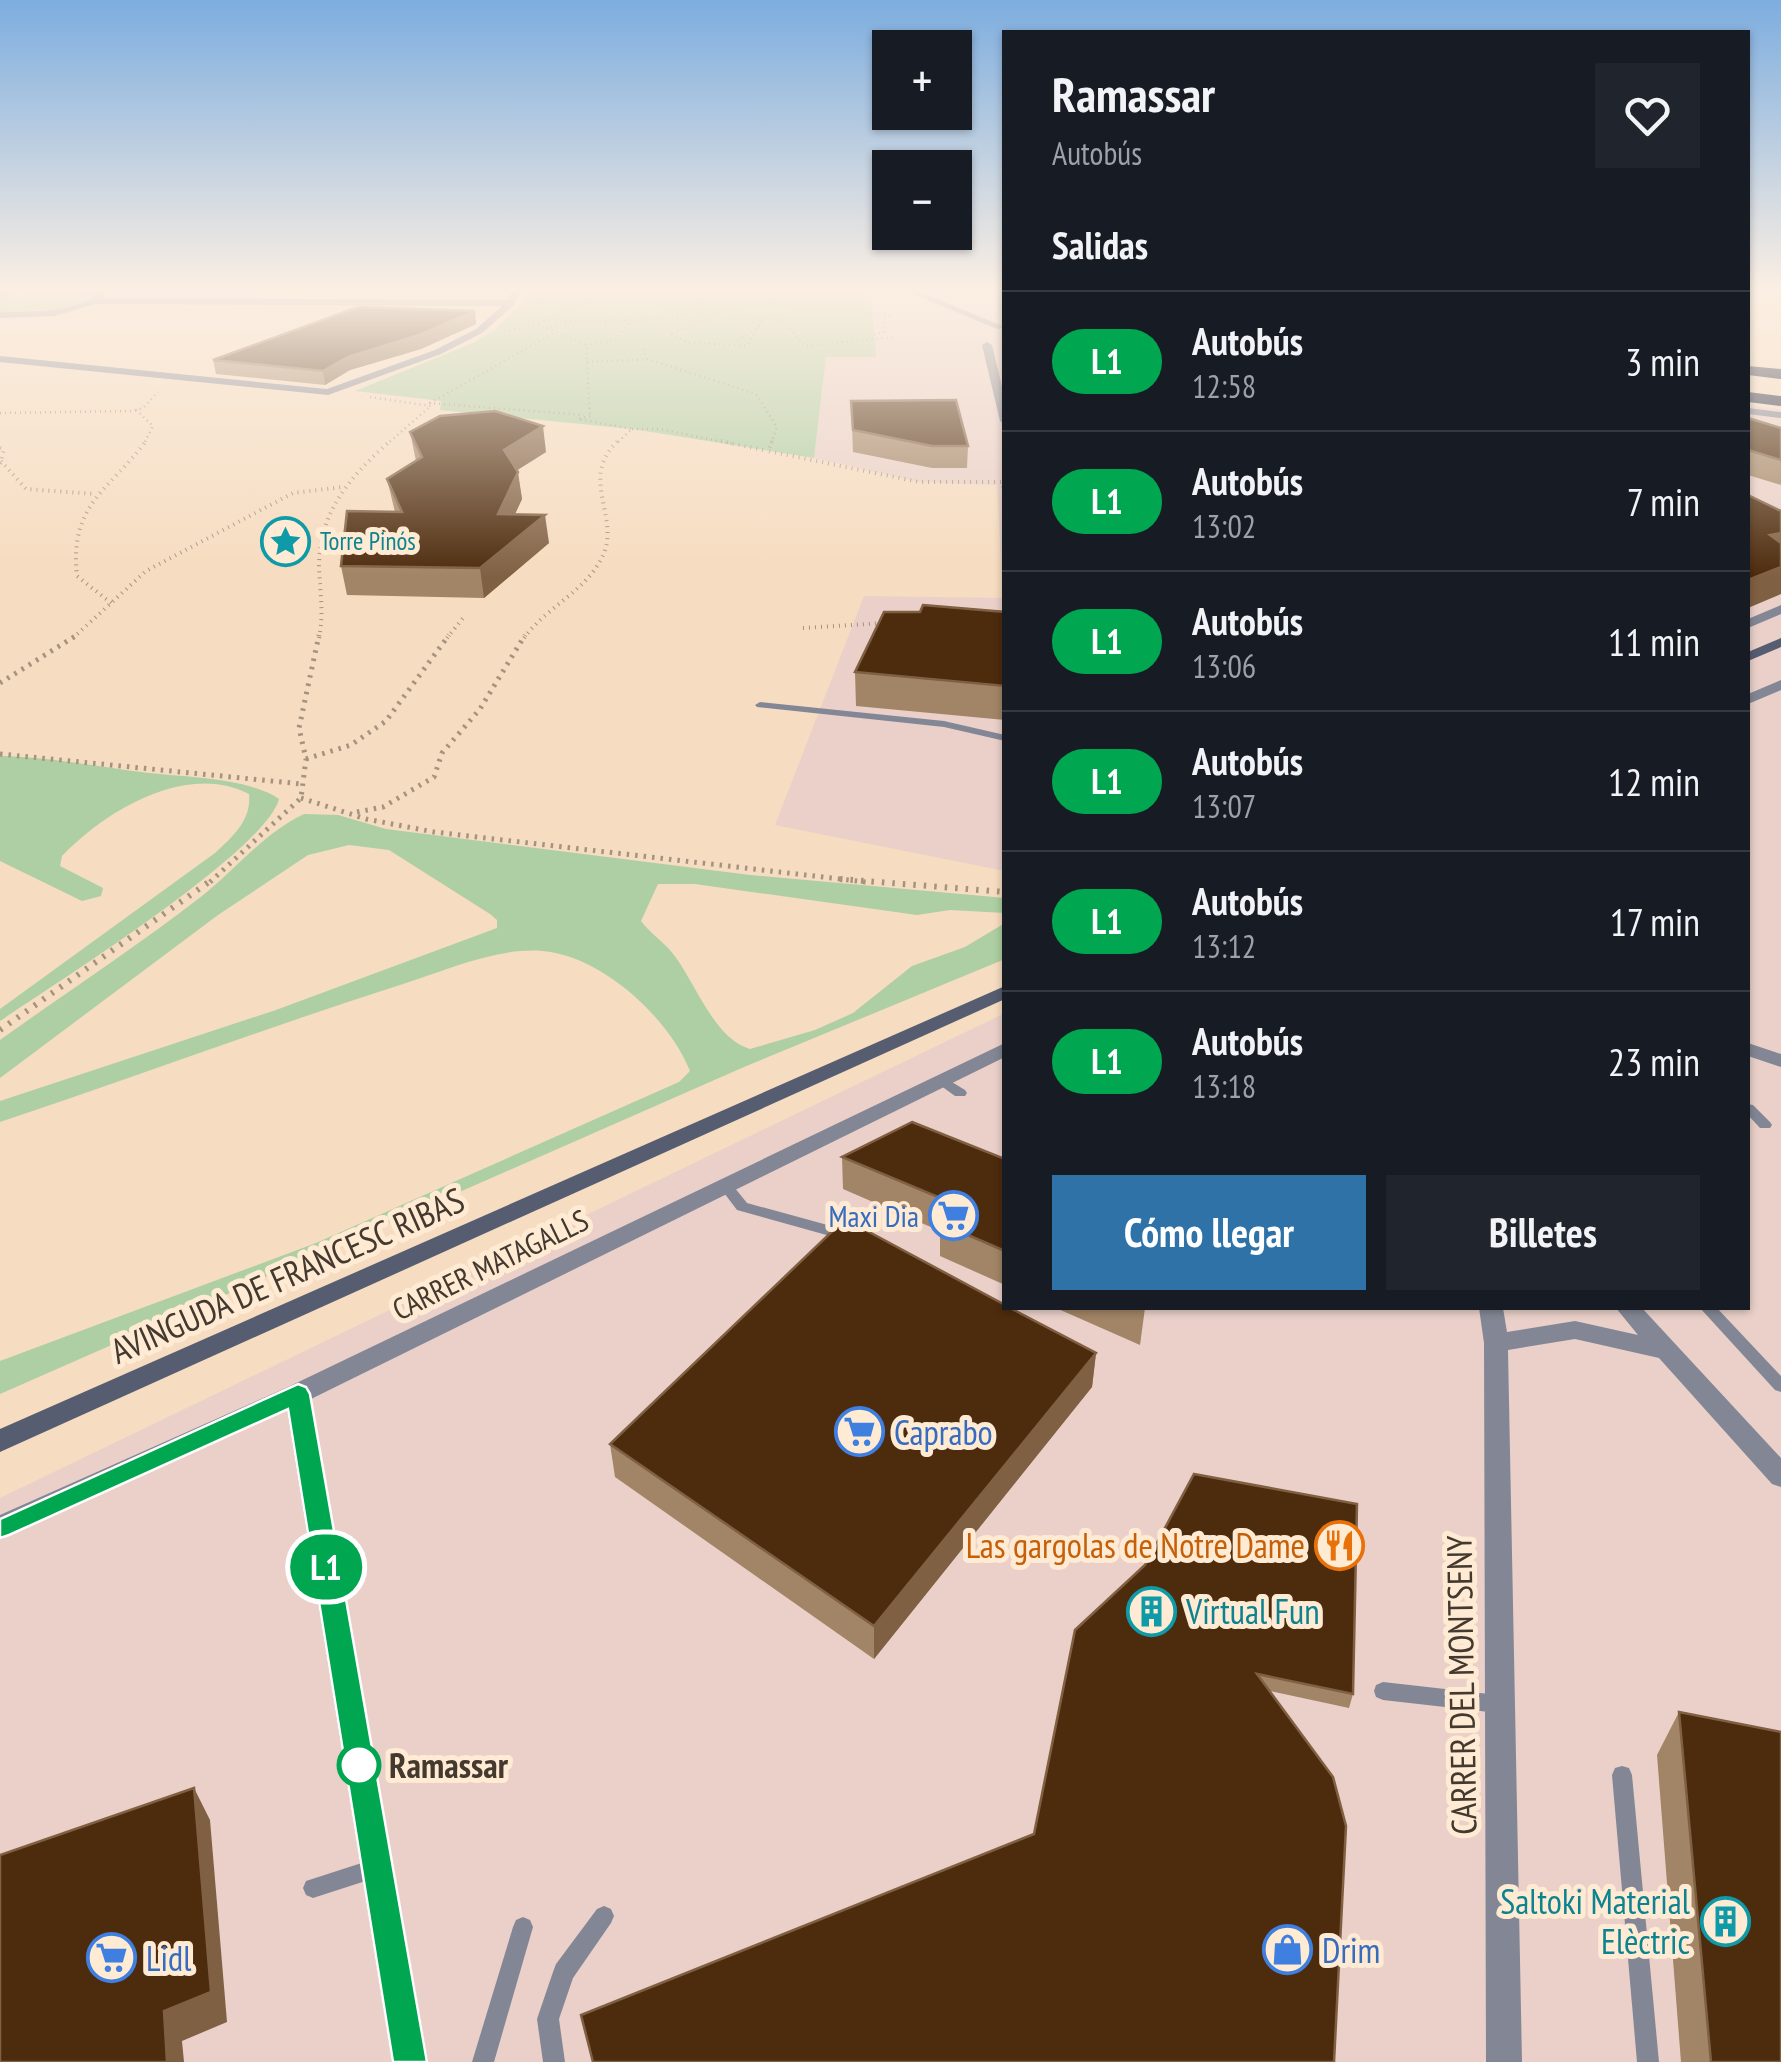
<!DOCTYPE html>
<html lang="es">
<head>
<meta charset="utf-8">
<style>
	:root { --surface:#171b24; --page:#20242c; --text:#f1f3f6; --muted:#9ea1a6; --line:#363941; --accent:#2e72a8 }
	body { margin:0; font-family:"PT Sans Narrow",sans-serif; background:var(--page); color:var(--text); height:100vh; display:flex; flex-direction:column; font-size:38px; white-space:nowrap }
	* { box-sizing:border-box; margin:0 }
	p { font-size:32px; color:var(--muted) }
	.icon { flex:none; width:55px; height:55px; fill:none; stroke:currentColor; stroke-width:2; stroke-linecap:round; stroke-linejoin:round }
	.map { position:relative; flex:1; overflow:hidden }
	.panel { position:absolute; left:1002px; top:30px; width:748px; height:1280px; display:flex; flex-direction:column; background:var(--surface); border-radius:0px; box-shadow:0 2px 8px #0004 }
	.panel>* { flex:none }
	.badge { padding:0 20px; border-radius:32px; font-size:35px; line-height:65px }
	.fabs { position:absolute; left:872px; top:30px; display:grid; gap:20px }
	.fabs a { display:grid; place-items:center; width:100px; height:100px; border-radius:0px; background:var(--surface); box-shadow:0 2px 8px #0004; font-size:50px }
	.map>.badge { position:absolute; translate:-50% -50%; box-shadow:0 0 0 5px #fff }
	h2 { padding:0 50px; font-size:38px; line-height:90px }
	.round { display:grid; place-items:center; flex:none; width:105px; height:105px; border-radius:0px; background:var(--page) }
	.head { display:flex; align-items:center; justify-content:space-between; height:170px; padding:0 50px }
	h1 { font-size:48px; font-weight:800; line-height:75px }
	.cta { display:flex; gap:20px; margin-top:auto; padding:20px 50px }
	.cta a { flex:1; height:115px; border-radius:0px; background:var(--accent); color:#fff; font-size:40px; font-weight:800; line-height:115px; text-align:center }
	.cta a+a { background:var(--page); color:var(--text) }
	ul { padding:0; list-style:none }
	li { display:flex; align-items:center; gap:30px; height:140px; padding:0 50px; border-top:2px solid var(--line) }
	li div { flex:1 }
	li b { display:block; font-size:38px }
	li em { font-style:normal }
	li .badge { min-width:110px; font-weight:700; text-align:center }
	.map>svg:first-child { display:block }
</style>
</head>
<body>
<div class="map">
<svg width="1781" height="2062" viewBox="0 0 1781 2062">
	<rect width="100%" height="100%" fill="#f6dcc0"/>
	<g fill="#ead0c9">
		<polygon points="857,289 1005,289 1005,871 775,825 864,596 1003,598 997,485 919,482 814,458 826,357 871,298"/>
		<polygon points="1748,405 1781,409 1781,2062 0,2062 0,1498 1005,1013 1005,1308 1748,1308"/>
	</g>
	<g fill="#adcfa3">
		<polygon points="21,289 95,289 100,295 69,309 0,312 0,294"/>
		<polygon points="535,289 857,289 871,298 876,357 826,357 814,458 632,429 440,410 441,401 355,391 473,343 496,329"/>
		<path d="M0,756c51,1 98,11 149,17 36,4 100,5 130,26 -13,52 -227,187 -279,222v-12l215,-156c17,-16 37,-33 34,-59 -63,-33 -145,18 -187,62l-2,10 43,22 -2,8 -19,5 -82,-40z"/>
		<path d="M304,814l34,1 48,14 364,46 255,23v15l-55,-3 -33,5 -222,-31h-37l-17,37c8,11 19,18 28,28 26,29 42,88 81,100l65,-19 38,-17 59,-47 53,-19 40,-24v36l-261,108 -744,327v-33l316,-118 363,-161 11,-11c-21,-53 -88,-115 -147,-120 -46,-4 -96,19 -140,33 -135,43 -268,93 -403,138v-21l276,-91 221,-82v-8l-7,-6 -101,-64 -40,-5 -41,10 -90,60 -218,163v-38c67,-48 136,-93 202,-144 34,-27 62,-63 102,-82z"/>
	</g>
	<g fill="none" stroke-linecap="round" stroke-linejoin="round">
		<g stroke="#a6937f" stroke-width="2.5" stroke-dasharray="1 4" stroke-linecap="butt">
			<polyline points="631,289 664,310 777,306 893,315"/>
			<polyline points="668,289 696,292 694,289"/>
			<polyline points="696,292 698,297 714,296 718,289"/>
			<polyline points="533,301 570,289"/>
			<polyline points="759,305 794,289"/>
			<polyline points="714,312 762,319 761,322"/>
			<polyline points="715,315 670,334 688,343 747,345 759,326 737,341"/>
			<polyline points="762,319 776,314 805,346 895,337"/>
			<polyline points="539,324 611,289"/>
			<polyline points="546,328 570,321 631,320"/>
			<polyline points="509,331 537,324 586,345 590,416"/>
			<polyline points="869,336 884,332 884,318 891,315"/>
			<polyline points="586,345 615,340 632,321 712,312 715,315"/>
			<polyline points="643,349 647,359"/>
			<polyline points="587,362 647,359 756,394 777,427 771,444"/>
			<polyline points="370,397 431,406 387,444"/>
			<polyline points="429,403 584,415"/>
			<polyline points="430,403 556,332"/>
			<polyline points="136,410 153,426 144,444"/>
			<polyline points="0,413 132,411 143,408 158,392"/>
			<polyline points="590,416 578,419 632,429 616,444"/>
			<polyline points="632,429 660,429 733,444"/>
		</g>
		<g stroke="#a6937f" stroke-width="4" stroke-dasharray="1 5" stroke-linecap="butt">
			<polyline points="721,441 768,451"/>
			<polyline points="772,441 768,451 919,482 1002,482 1005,496"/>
			<polyline points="0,448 4,450 0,464"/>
			<polyline points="1,461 26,489 96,494"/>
			<path d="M111,603l-34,-27c-8,-73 33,-86 69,-135"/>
			<polyline points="803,628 884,623"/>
			<polyline points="73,638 146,571 293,493 343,487"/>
			<path d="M319,638c5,-25 1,-46 0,-71 0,-56 32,-91 71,-126"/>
			<polyline points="447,638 463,618"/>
			<path d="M524,638c24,-33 64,-47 80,-85 15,-38 -25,-76 14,-112"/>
		</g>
		<g stroke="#a6937f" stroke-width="5" stroke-dasharray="2.5 6" stroke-linecap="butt">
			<polyline points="0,683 77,635"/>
			<polyline points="0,754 302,784"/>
			<polyline points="306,759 351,745 386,721 449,635"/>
			<polyline points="301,798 366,819 434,832 866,882"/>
			<polyline points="357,812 383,807 434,777 442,753 480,709 525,635"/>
			<polyline points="210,882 301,798 306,759 299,728 319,635"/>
		</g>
		<g stroke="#a6937f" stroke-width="6" stroke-dasharray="2.5 8" stroke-linecap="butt">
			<polyline points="840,879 1005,892"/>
			<polyline points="0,1030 213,879"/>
		</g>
		<g fill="#838795" fill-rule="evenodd">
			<polygon points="760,702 944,721 1005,735 1005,741 944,727 757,707 755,705"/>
			<polygon points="942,1076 965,1090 967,1093 965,1096 955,1096 937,1083 936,1080"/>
			<polygon points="1748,1104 1753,1105 1770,1122 1772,1125 1770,1128 1760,1128 1748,1115"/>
			<polygon points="725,1180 730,1182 747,1203 853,1232 855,1236 853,1240 848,1241 737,1210 718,1185 720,1182"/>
			<polygon points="1700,1308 1717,1308 1781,1376 1781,1392 1775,1390"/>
			<polygon points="1383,1682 1498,1695 1505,1698 1507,1704 1505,1710 1498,1713 1383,1700 1376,1697 1374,1691 1376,1685"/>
			<polygon points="1622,1766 1629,1768 1632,1775 1659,2062 1637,2062 1612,1775 1615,1768"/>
			<polygon points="374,1859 381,1862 384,1869 381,1876 313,1898 306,1895 303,1888 306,1881"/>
			<polygon points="604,1906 611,1909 614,1916 611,1923 573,1978 559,2019 565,2062 543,2062 537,2019 553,1972 556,1964 597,1909"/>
			<polygon points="523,1917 530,1920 533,1927 494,2062 472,2062 513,1927 516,1920"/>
		</g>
		<g fill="#838795" fill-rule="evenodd">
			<polygon points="15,289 28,289 0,298 0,292"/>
			<path d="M513,289h8l-7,16 -32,28 -41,21 -113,41 -328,-33v-6l327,33 108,-39 41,-21 26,-23 -407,-2 -40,12 -55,2v-6c32,-1 77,2 100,-21l4,3 -1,4 405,2z"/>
			<polygon points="901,289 912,289 1005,327 997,329"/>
			<polygon points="987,342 992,345 1005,399 1005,424 1000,421 982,345"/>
			<polygon points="1748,408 1781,412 1781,418 1748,414"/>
			<polygon points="1781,605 1781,614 1748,628 1748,619"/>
			<polygon points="1781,680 1781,690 1748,704 1748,694"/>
			<polygon points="1005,1043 1005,1057 311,1399 428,2062 392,2062 287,1410 0,1539 0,1515 288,1387"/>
			<polygon points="1748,1043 1781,1054 1781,1067 1748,1056"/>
			<polygon points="1479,1308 1503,1308 1507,1332 1575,1321 1638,1335 1616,1308 1642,1308 1781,1458 1781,1487 1772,1484 1659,1358 1575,1339 1508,1350 1522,2062 1486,2062 1484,1343"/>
		</g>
		<g fill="#575d70" fill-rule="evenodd">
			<polygon points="1781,638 1781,647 1748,661 1748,652"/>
			<polygon points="1005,986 1005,999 0,1452 0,1429"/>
		</g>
		<g fill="#21263f" fill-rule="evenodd">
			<polygon points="1748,366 1781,369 1781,379 1748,375"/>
			<polygon points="1748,392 1781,396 1781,406 1748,402"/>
		</g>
	</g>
	<g fill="#a28466">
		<polygon points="475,311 476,324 421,349 350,370 325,385 216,374 213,360"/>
		<polygon points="851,401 968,446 967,468 932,468 853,452"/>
		<polygon points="1748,418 1781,428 1781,485 1748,475"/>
		<polygon points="410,432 546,452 517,470 522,499 515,514 549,543 484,598 347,595 341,566 395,512 387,479 416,461"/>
		<polygon points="1005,612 1005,720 856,706 855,672"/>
		<polygon points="842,1157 1005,1159 1005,1285 940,1256 940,1231 843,1189"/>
		<polygon points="1056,1308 1145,1308 1140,1345"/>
		<polygon points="1096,1353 1092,1387 874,1659 615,1477 610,1444"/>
		<polygon points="1075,1630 1353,1694 1349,1708 1270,1691 1034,1834"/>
		<polygon points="1679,1712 1781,2062 1681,2062 1657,1755"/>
	</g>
	<g fill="#806043">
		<polygon points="475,311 476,324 421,349 350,370 325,385 323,371 348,357"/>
		<polygon points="543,426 546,452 508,476 504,450"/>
		<polygon points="518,472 522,499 502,542 498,514"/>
		<polygon points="545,515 549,543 484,598 480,568"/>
		<polygon points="1781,533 1781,563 1770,535"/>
		<polygon points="1781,567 1781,594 1748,608 1748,580"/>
		<polygon points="1096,1353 1092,1387 874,1659 874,1626"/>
		<polygon points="194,1788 210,1820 227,2022 182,2041 184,2062 167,2062 164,2011"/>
	</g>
	<g fill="#4d2b0d" stroke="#806043" stroke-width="2.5">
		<polygon points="358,307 475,311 419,335 348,357 323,371 213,360"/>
		<polygon points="956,400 968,446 932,446 853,430 851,401"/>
		<polygon points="495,411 543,426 504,450 518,472 498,514 545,515 480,568 341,566 347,511 402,512 387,479 422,457 410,432 440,416"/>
		<polygon points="1748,418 1781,428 1781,460 1748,450"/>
		<polygon points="1748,495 1781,511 1781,533 1770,535 1781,543 1781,567 1748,580"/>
		<polygon points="923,605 1005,612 1005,686 855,672 884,612 920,612"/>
		<polygon points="912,1122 1005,1159 1005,1251 940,1223 955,1204 842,1157"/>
		<polygon points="845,1219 1005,1305 1005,1308 1010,1308 1096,1353 874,1626 610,1444"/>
		<polygon points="1194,1474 1357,1504 1353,1694 1257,1674 1333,1777 1346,1826 1334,2062 593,2062 581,2015 1034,1834 1075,1630 1145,1565"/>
		<polygon points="1679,1712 1781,1732 1781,2062 1711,2062"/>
		<polygon points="194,1788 211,1992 164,2011 167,2062 0,2062 0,1855"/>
	</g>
	<linearGradient id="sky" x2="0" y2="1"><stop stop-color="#7daddf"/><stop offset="0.5" stop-color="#fbefe3"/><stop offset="1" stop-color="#fbefe3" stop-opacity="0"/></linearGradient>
	<rect width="1781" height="577" fill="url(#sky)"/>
	<polygon fill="#00a650" stroke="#fff" stroke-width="2.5" points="298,1384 306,1387 310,1394 427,2062 393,2062 288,1409 9,1535 0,1538 0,1519"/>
	<defs>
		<symbol id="sight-ring" viewBox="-11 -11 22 22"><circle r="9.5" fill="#ffead4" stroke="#0f9aa8" stroke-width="1.5"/><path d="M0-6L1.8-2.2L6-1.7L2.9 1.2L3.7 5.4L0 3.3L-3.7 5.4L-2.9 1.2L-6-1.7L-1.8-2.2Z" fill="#0f9aa8"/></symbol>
		<symbol id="supermarket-ring" viewBox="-11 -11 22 22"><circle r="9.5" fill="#ffead4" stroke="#3f7fe0" stroke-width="1.5"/><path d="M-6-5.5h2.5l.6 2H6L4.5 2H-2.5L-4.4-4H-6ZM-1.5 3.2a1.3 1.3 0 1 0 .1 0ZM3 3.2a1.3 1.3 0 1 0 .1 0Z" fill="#3f7fe0"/></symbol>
		<symbol id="restaurant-ring" viewBox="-11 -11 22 22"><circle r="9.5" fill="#ffead4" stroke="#e8710a" stroke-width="1.5"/><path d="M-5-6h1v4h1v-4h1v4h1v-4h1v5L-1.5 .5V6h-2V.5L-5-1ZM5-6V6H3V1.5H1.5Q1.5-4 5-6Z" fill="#e8710a"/></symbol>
		<symbol id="building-ring" viewBox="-11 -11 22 22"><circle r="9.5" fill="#ffead4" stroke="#0f9aa8" stroke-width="1.5"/><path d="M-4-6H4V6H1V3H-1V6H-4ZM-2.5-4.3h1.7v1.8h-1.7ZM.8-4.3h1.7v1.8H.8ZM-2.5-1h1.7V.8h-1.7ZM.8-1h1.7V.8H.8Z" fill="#0f9aa8"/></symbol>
		<symbol id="shop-ring" viewBox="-11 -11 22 22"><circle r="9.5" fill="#ffead4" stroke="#3f7fe0" stroke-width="1.5"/><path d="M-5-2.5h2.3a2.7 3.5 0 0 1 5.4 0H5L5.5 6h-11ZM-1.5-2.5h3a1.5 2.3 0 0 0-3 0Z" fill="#3f7fe0"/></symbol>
	</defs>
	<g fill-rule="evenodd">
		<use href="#sight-ring" x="258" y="514" width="55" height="55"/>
		<use href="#supermarket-ring" x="926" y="1188" width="55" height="55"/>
		<use href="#supermarket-ring" x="832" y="1404" width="55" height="55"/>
		<use href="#restaurant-ring" x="1312" y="1518" width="55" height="55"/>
		<use href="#building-ring" x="1124" y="1584" width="55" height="55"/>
		<use href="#building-ring" x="1698" y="1894" width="55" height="55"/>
		<use href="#shop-ring" x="1260" y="1922" width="55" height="55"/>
		<use href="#supermarket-ring" x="84" y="1930" width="55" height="55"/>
	</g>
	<circle fill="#fff" stroke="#00a650" stroke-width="5" cx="359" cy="1765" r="20"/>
	<g text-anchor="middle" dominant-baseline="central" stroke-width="10" stroke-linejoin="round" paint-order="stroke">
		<g font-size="25" fill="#0d838f" stroke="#ffead4" text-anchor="start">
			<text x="320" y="541">Torre Pinós</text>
		</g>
		<g font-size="30" fill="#366cbe" stroke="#ffead4" text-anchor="end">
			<text x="919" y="1215">Maxi Dia</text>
		</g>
		<g font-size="30" fill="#43392e" stroke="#ffead4">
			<text transform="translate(490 1264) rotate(-26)">CARRER MATAGALLS</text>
		</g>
		<g font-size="35" fill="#43392e" stroke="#ffead4">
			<text transform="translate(287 1275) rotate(-24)">AVINGUDA DE FRANCESC RIBAS</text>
			<text transform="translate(1461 1685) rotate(-91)">CARRER DEL MONTSENY</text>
		</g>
		<g font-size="35" fill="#366cbe" stroke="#ffead4" text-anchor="start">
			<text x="894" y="1432">Caprabo</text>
			<text x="1322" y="1950">Drim</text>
			<text x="146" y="1958">Lidl</text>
		</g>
		<g font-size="35" fill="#c56008" stroke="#ffead4" text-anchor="end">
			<text x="1305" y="1545">Las gargolas de Notre Dame</text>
		</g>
		<g font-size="35" fill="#0d838f" stroke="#ffead4" text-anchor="start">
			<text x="1186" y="1611">Virtual Fun</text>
			<text x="1690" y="1901" text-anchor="end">Saltoki Material<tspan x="1690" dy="40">Elèctric</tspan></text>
		</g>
		<g font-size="35" font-weight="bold" fill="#43392e" stroke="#ffead4" text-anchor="start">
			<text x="389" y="1765">Ramassar</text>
		</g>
	</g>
</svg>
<div class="fabs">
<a>+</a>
<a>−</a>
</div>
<b class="badge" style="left:326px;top:1567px;background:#00a650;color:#fff">L1</b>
<section class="panel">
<div class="head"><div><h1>Ramassar</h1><p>Autobús</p></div><a class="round"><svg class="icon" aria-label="heart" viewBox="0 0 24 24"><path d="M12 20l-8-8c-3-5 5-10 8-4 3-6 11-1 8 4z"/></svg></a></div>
<h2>Salidas</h2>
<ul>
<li><span class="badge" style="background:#00a650;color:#fff">L1</span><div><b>Autobús</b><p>12:58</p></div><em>3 min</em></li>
<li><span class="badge" style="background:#00a650;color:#fff">L1</span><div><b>Autobús</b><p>13:02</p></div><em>7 min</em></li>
<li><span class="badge" style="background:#00a650;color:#fff">L1</span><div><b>Autobús</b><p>13:06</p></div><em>11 min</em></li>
<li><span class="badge" style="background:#00a650;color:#fff">L1</span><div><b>Autobús</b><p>13:07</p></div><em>12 min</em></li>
<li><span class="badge" style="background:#00a650;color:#fff">L1</span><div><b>Autobús</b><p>13:12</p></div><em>17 min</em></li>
<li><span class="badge" style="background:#00a650;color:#fff">L1</span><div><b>Autobús</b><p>13:18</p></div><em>23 min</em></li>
</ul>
<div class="cta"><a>Cómo llegar</a><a>Billetes</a></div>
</section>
</div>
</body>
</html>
